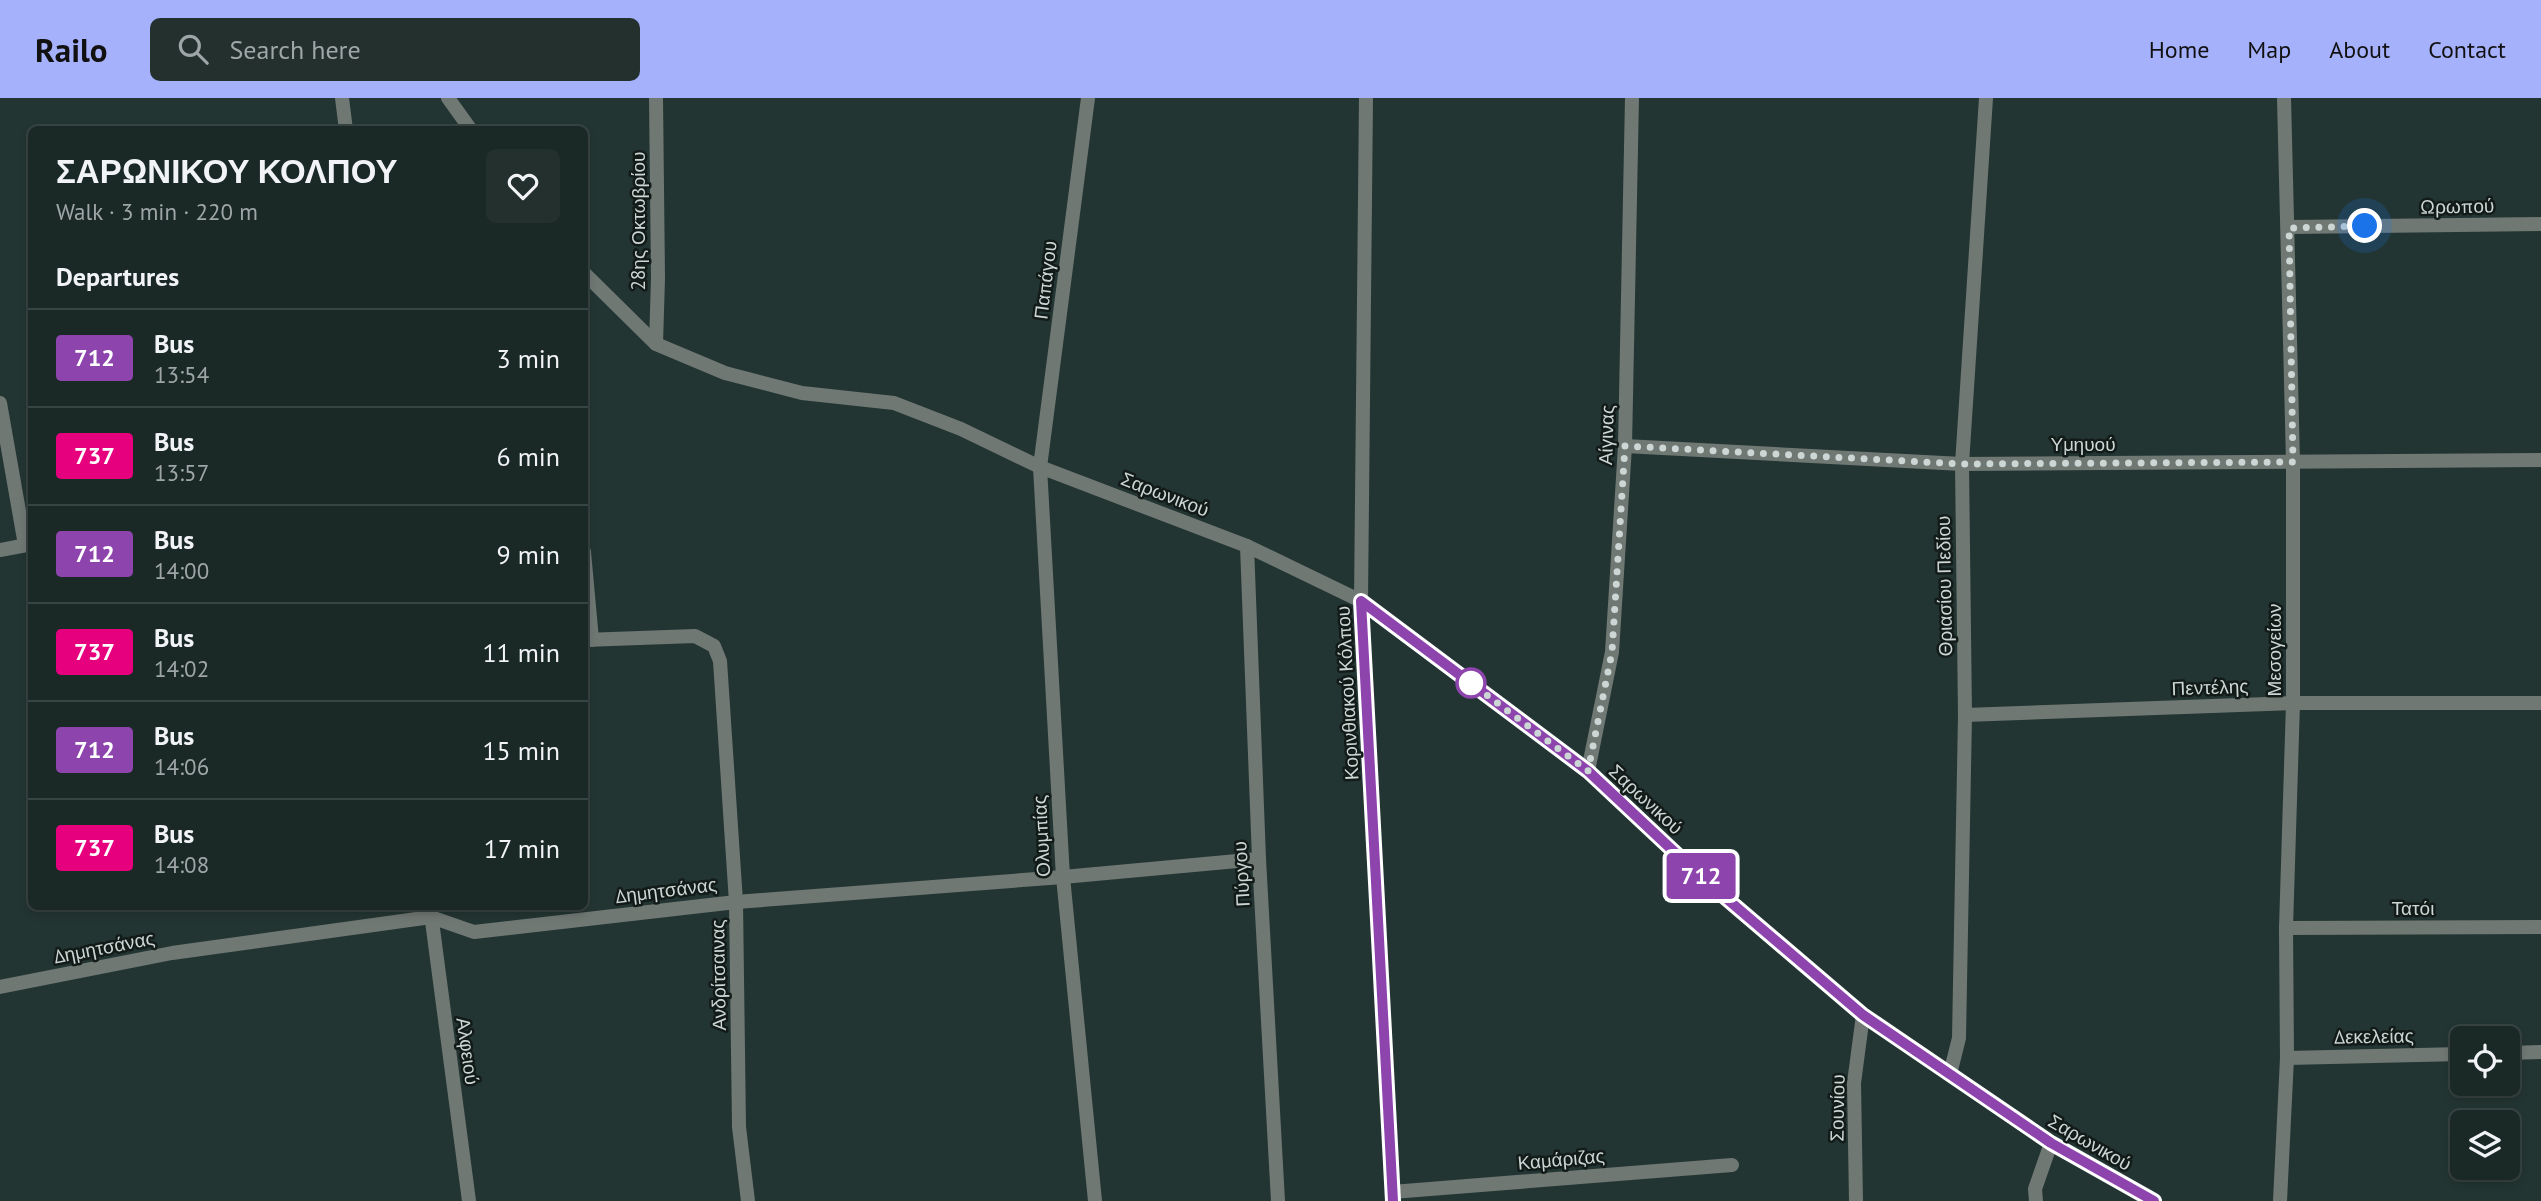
<!DOCTYPE html>
<html lang="en">
<head>
<meta charset="utf-8">
<style>
	:root { --surface:#1a2826; --page:#23302e; --text:#f1f3f6; --muted:#9fa6a7; --line:#384443; --accent:#a6b1fc }
	body { margin:0; font-family:"PT Sans",sans-serif; background:var(--page); color:var(--text); height:100vh; display:flex; flex-direction:column; font-size:26px; white-space:nowrap }
	* { box-sizing:border-box; margin:0 }
	p { font-size:23px; color:var(--muted) }
	.icon { flex:none; width:38px; height:38px; fill:none; stroke:currentColor; stroke-width:2; stroke-linecap:round; stroke-linejoin:round }
	.map { position:relative; flex:1; overflow:hidden }
	.details { position:absolute; left:28px; top:28px; width:560px; height:784px; display:flex; flex-direction:column; background:var(--surface); border-radius:10px; box-shadow:0 4px 10px #0003,0 0 0 2px var(--line) }
	.details>* { flex:none }
	.badge { padding:0 14px; border-radius:5px; font-size:24px; line-height:46px }
	.buttons { position:absolute; left:2450px; top:928px; display:grid; gap:14px }
	.buttons a { display:grid; place-items:center; width:70px; height:70px; border-radius:10px; background:var(--surface); box-shadow:0 4px 10px #0003,0 0 0 2px var(--line); font-size:35px }
	.you { position:absolute; width:35px; height:35px; margin:-18px; border:5px solid #fff; border-radius:50%; background:#1a73e8; box-shadow:0 0 0 10px #1a73e833 }
	.map>.badge { position:absolute; translate:-50% -50%; box-shadow:0 0 0 4px #fff }
	h2 { padding:0 28px; font-size:26px; line-height:63px }
	.round { display:grid; place-items:center; flex:none; width:74px; height:74px; border-radius:10px; background:var(--page) }
	.overview { display:flex; align-items:center; justify-content:space-between; height:119px; padding:0 28px }
	h1 { font-size:33px; font-weight:700; line-height:52px }
	ul { padding:0; list-style:none }
	li { display:flex; align-items:center; gap:21px; height:98px; padding:0 28px; border-top:2px solid var(--line) }
	li div { flex:1 }
	li b { display:block; font-size:26px }
	li em { font-style:normal }
	li .badge { min-width:77px; font-weight:700; text-align:center }
	header { display:flex; align-items:center; gap:42px; box-sizing:border-box; height:98px; padding:0 35px; background:var(--accent); color:#111 }
	header strong { font-size:33px }
	nav { display:flex; gap:38px; margin-inline-start:auto; font-size:24px }
	.search { width:490px; height:63px; background:var(--page); display:flex; align-items:center; gap:18px; box-sizing:border-box; padding:0 24px; border-radius:10px; color:var(--muted); font-size:26px }
	.map>svg:first-child { display:block }
</style>
</head>
<body>
<header>
<strong>Railo</strong>
<div class="search"><svg class="icon" aria-label="search" viewBox="0 0 24 24"><circle cx="10" cy="10" r="6"/><path d="M15 15l6 6"/></svg>Search here</div>
<nav><a>Home</a><a>Map</a><a>About</a><a>Contact</a></nav>
</header>
<div class="map">
<svg width="2541" height="1103" viewBox="0 0 2541 1103">
	<rect width="100%" height="100%" fill="#233532"/>
	<g fill="none" stroke-linecap="round" stroke-linejoin="round">
		<g stroke="#707874" stroke-width="14">
			<polyline points="342,0 346,32"/>
			<polyline points="448,0 471,32"/>
			<polyline points="1088,0 1040,369 1063,779 1095,1103"/>
			<polyline points="1366,0 1361,503 1393,1103"/>
			<polyline points="2289,129 2541,126"/>
			<polyline points="584,175 656,246 725,275 802,295 894,305 961,331 1040,369 1247,448 1361,503 1588,673 1700,778 1863,917 2051,1045 2154,1103"/>
			<polyline points="656,246 658,180 656,0"/>
			<polyline points="0,305 25,447"/>
			<polyline points="1625,348 1962,366 2541,362"/>
			<polyline points="1247,448 1259,761 1278,1103"/>
			<polyline points="0,452 32,446"/>
			<polyline points="584,454 592,542"/>
			<polyline points="584,542 695,538 714,548 720,563 736,804 739,1029 748,1103"/>
			<polyline points="1965,617 2293,605 2541,605"/>
			<polyline points="1588,673 1612,554 1625,348 1632,0"/>
			<polyline points="430,808 469,1103"/>
			<polyline points="2286,830 2541,829"/>
			<polyline points="0,889 172,855 431,819 474,834 736,804 1063,779 1259,761"/>
			<polyline points="2508,955 2541,954"/>
			<polyline points="2287,960 2462,956"/>
			<polyline points="1950,976 1959,940 1965,617 1962,366 1986,0"/>
			<polyline points="1392,1094 1732,1067"/>
			<polyline points="1856,1103 1854,985 1863,917"/>
			<polyline points="2036,1103 2035,1091 2051,1045"/>
			<polyline points="2280,1103 2287,960 2286,830 2293,605 2293,364 2284,0"/>
		</g>
	</g>
	<g fill="none" stroke-linecap="round" stroke-linejoin="round">
		<defs>
			<polyline id="line" points="1393,1103 1361,503 1588,673 1700,778 1863,917 2051,1045 2154,1103"/>
		</defs>
		<use href="#line" stroke="#fff" stroke-width="16"/>
		<use href="#line" stroke="#8e44ad" stroke-width="10"/>
		<polyline stroke="#ccd7d5" stroke-width="7" stroke-dasharray="0 12.6" points="1471,585 1464,580 1588,673 1612,554 1625,348 1962,366 2293,364 2289,130 2365,128"/>
	</g>
	<circle fill="#fff" stroke="#8e44ad" stroke-width="3.5" cx="1471" cy="585" r="14"/>
	<g text-anchor="middle" dominant-baseline="central" stroke-width="5" stroke-linejoin="round" paint-order="stroke">
		<g font-size="19" fill="#ccd7d5" stroke="#131b19">
			<text transform="translate(2457 108) rotate(-1)">Ωρωπού</text>
			<text transform="translate(638 123) rotate(-90)">28ης Οκτωβρίου</text>
			<text transform="translate(1045 182) rotate(-83)">Παπάγου</text>
			<text transform="translate(1606 337) rotate(-88)">Αίγινας</text>
			<text x="2083" y="346">Υμηυού</text>
			<text transform="translate(1165 396) rotate(21)">Σαρωνικού</text>
			<text transform="translate(1944 488) rotate(-91)">Θριασίου Πεδίου</text>
			<text transform="translate(2274 552) rotate(-90)">Μεσογείων</text>
			<text transform="translate(2210 589) rotate(-2)">Πεντέλης</text>
			<text transform="translate(1347 595) rotate(-93)">Κορινθιακού Κόλπου</text>
			<text transform="translate(1646 701) rotate(43)">Σαρωνικού</text>
			<text transform="translate(1041 738) rotate(-93)">Ολυμπίας</text>
			<text transform="translate(1241 776) rotate(-93)">Πύργου</text>
			<text transform="translate(666 792) rotate(-7)">Δημητσάνας</text>
			<text x="2413" y="810">Τατόι</text>
			<text transform="translate(104 849) rotate(-11)">Δημητσάνας</text>
			<text transform="translate(718 877) rotate(-91)">Ανδρίτσαινας</text>
			<text transform="translate(2374 938) rotate(-1)">Δεκελείας</text>
			<text transform="translate(468 953) rotate(82)">Αλφειού</text>
			<text transform="translate(1837 1010) rotate(-89)">Σουνίου</text>
			<text transform="translate(2090 1044) rotate(30)">Σαρωνικού</text>
			<text transform="translate(1561 1061) rotate(-5)">Καμάριζας</text>
		</g>
	</g>
</svg>
<div class="buttons">
<a><svg class="icon" aria-label="locate" viewBox="0 0 24 24"><circle cx="12" cy="12" r="6"/><path d="M12 2v4M12 18v4M2 12h4M18 12h4"/></svg></a>
<a><svg class="icon" aria-label="layers" viewBox="0 0 24 24"><path d="M12 4l9 5-9 5-9-5zM3 14l9 5 9-5"/></svg></a>
</div>
<div class="you" style="left:2365px;top:128px"></div>
<b class="badge" style="left:1701px;top:778px;background:#8e44ad;color:#fff">712</b>
<section class="details">
<div class="overview"><div><h1>ΣΑΡΩΝΙΚΟΥ ΚΟΛΠΟΥ</h1><p>Walk · 3 min · 220 m</p></div><a class="round"><svg class="icon" aria-label="heart" viewBox="0 0 24 24"><path d="M12 20l-8-8c-3-5 5-10 8-4 3-6 11-1 8 4z"/></svg></a></div>
<h2>Departures</h2>
<ul>
<li><span class="badge" style="background:#8e44ad;color:#fff">712</span><div><b>Bus</b><p>13:54</p></div><em>3 min</em></li>
<li><span class="badge" style="background:#e6007e;color:#fff">737</span><div><b>Bus</b><p>13:57</p></div><em>6 min</em></li>
<li><span class="badge" style="background:#8e44ad;color:#fff">712</span><div><b>Bus</b><p>14:00</p></div><em>9 min</em></li>
<li><span class="badge" style="background:#e6007e;color:#fff">737</span><div><b>Bus</b><p>14:02</p></div><em>11 min</em></li>
<li><span class="badge" style="background:#8e44ad;color:#fff">712</span><div><b>Bus</b><p>14:06</p></div><em>15 min</em></li>
<li><span class="badge" style="background:#e6007e;color:#fff">737</span><div><b>Bus</b><p>14:08</p></div><em>17 min</em></li>
</ul>
</section>
</div>
</body>
</html>
